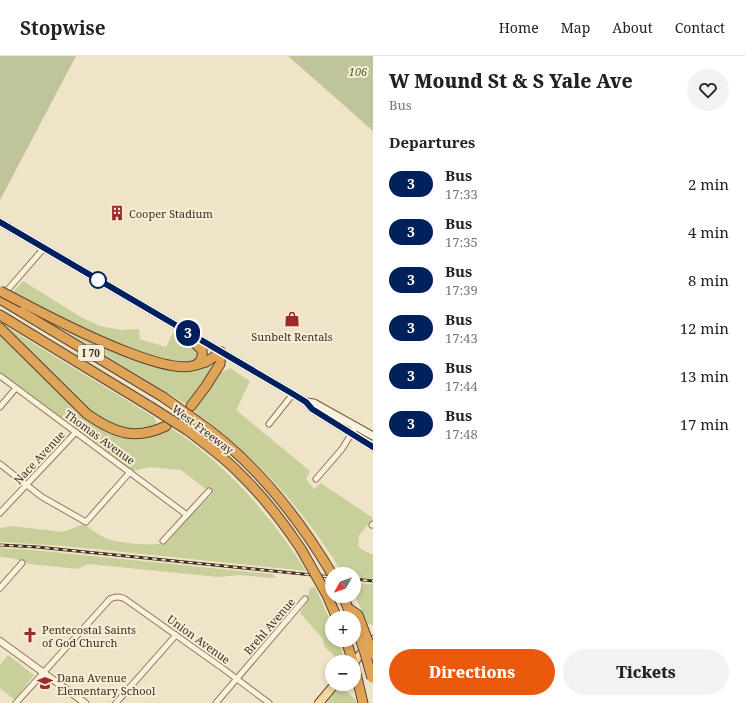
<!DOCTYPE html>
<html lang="en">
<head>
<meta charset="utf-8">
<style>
	:root { --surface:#fff; --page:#f2f2f2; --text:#222; --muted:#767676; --line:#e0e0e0; --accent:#ea580c }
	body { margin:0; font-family:"Noto Serif",serif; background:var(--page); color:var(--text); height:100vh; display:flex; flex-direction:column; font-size:15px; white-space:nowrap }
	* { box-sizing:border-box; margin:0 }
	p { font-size:13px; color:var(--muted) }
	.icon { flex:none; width:22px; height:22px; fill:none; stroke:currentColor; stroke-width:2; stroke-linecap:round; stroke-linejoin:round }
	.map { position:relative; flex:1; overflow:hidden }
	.drawer { display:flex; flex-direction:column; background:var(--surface); width:372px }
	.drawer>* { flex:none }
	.badge { padding:0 8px; border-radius:13px; font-size:14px; line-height:26px }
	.needle { width:26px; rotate:230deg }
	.controls { position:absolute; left:325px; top:511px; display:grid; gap:8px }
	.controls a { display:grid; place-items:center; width:36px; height:36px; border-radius:50%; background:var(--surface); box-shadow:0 2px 6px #0003; font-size:20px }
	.map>.badge { position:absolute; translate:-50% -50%; box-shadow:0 0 0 2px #fff }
	h2 { padding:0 16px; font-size:15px; line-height:36px }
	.round { display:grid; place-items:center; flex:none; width:42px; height:42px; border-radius:21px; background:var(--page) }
	.headline { display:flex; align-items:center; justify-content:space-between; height:68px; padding:0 16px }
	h1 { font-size:19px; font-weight:800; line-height:30px }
	.action { display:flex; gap:8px; margin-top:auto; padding:8px 16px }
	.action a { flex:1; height:46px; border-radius:24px; background:var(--accent); color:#fff; font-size:16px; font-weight:800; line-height:46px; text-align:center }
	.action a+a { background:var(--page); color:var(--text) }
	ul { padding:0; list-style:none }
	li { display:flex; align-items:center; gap:12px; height:48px; padding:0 16px }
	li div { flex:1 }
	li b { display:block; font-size:15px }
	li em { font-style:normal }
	li .badge { min-width:44px; font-weight:700; text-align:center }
	header { display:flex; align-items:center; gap:24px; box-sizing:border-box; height:56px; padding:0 20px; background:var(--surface); border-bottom:1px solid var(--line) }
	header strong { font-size:19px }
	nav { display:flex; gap:22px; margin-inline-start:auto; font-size:14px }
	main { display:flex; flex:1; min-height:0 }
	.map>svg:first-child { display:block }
</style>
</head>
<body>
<header>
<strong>Stopwise</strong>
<nav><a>Home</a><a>Map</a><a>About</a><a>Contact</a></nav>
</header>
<main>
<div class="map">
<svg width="373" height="647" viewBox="0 0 373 647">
	<rect width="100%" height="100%" fill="#f0e4c8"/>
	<g fill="#c9cf9b">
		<path d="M23,225l58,36 19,9 21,4 18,-1 1,10 26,8 7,-14 20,13 5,5v8c-5,1 -10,4 -15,4 -16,0 -31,-6 -45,-11 -43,-16 -84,-38 -125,-60z"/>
		<polygon points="5,270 154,361 158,371 140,375 117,372 86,353 4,272"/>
		<path d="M62,270c30,15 59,30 90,39 10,3 20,6 31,6 11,0 21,-5 31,-10l1,1 -13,23 -15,20 -126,-77z"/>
		<path d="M0,279l79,78c29,26 56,35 92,15 57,38 99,87 135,143l-241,-25 -65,-4v-14l12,-2 51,6 21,-8c7,5 15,12 24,15 10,4 49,8 59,3l21,-24 24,-24 -31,-24 -31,-3 -17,4 -133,-98z"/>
		<path d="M230,312l20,13 -14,29 74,61 -4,8 8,10 7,-6 52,35 -14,18 -1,9 3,4 12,6v24l-19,-2v-3h-11c-41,-67 -87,-117 -150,-164l13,-16 14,-21z"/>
		<polygon points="0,492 33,494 272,518 276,521 272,522 239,519 218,521 88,508 78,513 29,508 23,505 10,502 0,501"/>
		<polygon points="354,527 373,528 373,569 368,568 354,538"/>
		<polygon points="315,531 332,568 332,584 338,584 345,604 340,606 324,590 323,583 300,557 306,547 310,532"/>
		<polygon points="8,599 34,619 15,644 0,632 0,609"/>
		<polygon points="340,629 355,643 356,647 329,647 327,645"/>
	</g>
	<g fill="#bfc49a">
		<polygon points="0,0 76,0 0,144"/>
		<polygon points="288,0 373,0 373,75"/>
	</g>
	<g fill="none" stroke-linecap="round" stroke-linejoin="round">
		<polyline stroke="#ccc0a6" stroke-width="9" stroke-dasharray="9 4.5" stroke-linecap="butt" points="167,369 178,362 190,351"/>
		<defs>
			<g id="minor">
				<polyline points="4,238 44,192"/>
				<polyline points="0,320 187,459"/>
				<polyline points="0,351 16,332"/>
				<polyline points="269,368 293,338"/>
				<polyline points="0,408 42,441 86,466 130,416"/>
				<polyline points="316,423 342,393 356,370"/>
				<polyline points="0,457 76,376"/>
				<polyline points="372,469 373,468"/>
				<polyline points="163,485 209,435"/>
				<polyline points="0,532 22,507"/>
				<path d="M16,647l94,-104c6,-3 10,-3 15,0l100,71 44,33"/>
				<polyline points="116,647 176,579"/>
				<polyline points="216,647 305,543"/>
			</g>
			<polyline id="tertiary" points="0,585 85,647"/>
			<g id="secondary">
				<polyline points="0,166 293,338 306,346 312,353 373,391"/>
				<polyline points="306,346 314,347 373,380"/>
			</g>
			<g id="primary">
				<polyline points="354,606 373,584"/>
				<polyline points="319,647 335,628"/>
			</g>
			<g id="motorway">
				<polyline points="0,243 163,341"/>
				<path d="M23,247c16,8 187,101 179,47l-23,-22"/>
				<polyline points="0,259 151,351"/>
				<path d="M0,272l87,86c27,19 48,27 79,12"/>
				<polyline points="196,309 206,306 221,296"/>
				<polyline points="191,350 206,330 220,308 221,296"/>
				<path d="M197,365c57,40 100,94 135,153"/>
				<path d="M187,374c18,14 37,27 52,43 24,23 44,49 62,76"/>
				<polyline points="343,540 351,559"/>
				<polyline points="346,584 353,606"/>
				<polyline points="354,609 363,647"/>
			</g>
		</defs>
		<use href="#minor" stroke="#8d765c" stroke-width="7"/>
		<use href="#tertiary" stroke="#8d765c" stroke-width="8"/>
		<use href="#secondary" stroke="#6f573f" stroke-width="9"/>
		<use href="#primary" stroke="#5b4430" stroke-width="10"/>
		<use href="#motorway" stroke="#5b4430" stroke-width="11"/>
		<use href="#minor" stroke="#faf1dc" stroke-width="5"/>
		<use href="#tertiary" stroke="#faf1dc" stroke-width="6"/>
		<use href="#secondary" stroke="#faf1dc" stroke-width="7"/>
		<use href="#primary" stroke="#f3d9a0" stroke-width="8"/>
		<use href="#motorway" stroke="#e0a458" stroke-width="9"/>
		<defs>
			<g id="rail">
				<polyline points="0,489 37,491 332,521"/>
				<polyline points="354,523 373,525"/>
			</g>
		</defs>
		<use href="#rail" stroke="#3d2e20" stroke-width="3"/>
		<use href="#rail" stroke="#f7eed8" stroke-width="1.5" stroke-dasharray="4.5" stroke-linecap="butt"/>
		<defs>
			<g id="motorway-bridge">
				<polyline points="0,235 23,247"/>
				<polyline points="163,341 197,365"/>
				<polyline points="151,351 187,374"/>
				<polyline points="301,493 327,539 337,562"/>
				<polyline points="348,552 358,559 373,598"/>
				<polyline points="354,565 365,597 372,622"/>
			</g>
		</defs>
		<use href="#motorway-bridge" stroke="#5b4430" stroke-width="11" stroke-linecap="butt"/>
		<use href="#motorway-bridge" stroke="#e0a458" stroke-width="9"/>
	</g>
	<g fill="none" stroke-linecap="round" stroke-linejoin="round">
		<defs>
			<polyline id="line" points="0,166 293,338 306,346 312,353 373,391"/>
		</defs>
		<use href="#line" stroke="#fff" stroke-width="9"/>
		<use href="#line" stroke="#00205b" stroke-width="6"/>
	</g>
	<defs>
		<symbol id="building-bare" viewBox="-9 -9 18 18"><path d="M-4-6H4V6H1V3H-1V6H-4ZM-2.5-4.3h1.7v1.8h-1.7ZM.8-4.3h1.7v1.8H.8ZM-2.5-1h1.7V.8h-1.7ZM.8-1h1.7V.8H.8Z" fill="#9e2a2b" stroke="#f7eed8" stroke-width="2.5" paint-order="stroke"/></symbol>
		<symbol id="shop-bare" viewBox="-9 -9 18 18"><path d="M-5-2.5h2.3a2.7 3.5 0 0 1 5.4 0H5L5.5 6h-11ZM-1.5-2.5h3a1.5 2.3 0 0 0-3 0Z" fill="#9e2a2b" stroke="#f7eed8" stroke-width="2.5" paint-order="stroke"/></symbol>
		<symbol id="church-bare" viewBox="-9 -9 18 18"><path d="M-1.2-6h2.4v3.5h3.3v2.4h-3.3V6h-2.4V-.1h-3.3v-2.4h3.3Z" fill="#9e2a2b" stroke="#f7eed8" stroke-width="2.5" paint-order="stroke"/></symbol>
		<symbol id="school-bare" viewBox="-9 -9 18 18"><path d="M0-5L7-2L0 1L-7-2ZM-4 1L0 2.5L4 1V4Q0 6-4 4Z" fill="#9e2a2b" stroke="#f7eed8" stroke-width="2.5" paint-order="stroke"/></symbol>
	</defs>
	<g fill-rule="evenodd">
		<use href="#building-bare" x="106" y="146" width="22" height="22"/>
		<use href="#shop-bare" x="281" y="252" width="22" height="22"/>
		<use href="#church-bare" x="19" y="568" width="22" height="22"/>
		<use href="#school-bare" x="34" y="616" width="22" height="22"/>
	</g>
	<circle fill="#fff" stroke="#00205b" stroke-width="2" cx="98" cy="224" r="8"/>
	<g text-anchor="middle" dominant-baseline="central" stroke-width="4" stroke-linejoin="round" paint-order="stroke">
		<rect fill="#f7eed8" stroke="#756857" stroke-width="1" x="78" y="289" width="26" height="16" rx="3"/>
		<g font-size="10" font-weight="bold" fill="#3d2e20">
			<text x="91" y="297">I 70</text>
		</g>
		<g font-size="11" font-style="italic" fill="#4d5a26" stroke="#f7eed8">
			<text x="358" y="15">106</text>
		</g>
		<g font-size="11" fill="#3d2e20" stroke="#f7eed8" text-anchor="start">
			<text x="129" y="157">Cooper Stadium</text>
			<text x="292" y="280" text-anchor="middle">Sunbelt Rentals</text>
			<text x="42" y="573">Pentecostal Saints<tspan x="42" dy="13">of God Church</tspan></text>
			<text x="57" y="621">Dana Avenue<tspan x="57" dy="13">Elementary School</tspan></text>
		</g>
		<g font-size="11" fill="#3d2e20" stroke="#f7eed8">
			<text transform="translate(203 373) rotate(37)">West Freeway</text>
			<text transform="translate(100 381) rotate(36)">Thomas Avenue</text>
			<text transform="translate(39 401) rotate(-47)">Nace Avenue</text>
			<text transform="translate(269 570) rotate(-49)">Brehl Avenue</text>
			<text transform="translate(199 583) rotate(36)">Union Avenue</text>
		</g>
	</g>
</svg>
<div class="controls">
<a><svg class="needle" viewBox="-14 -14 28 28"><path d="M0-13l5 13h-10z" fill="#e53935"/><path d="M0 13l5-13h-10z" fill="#767676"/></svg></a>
<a>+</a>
<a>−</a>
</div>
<b class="badge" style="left:188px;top:277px;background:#00205b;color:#fff">3</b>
</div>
<section class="drawer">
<div class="headline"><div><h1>W Mound St &amp; S Yale Ave</h1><p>Bus</p></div><a class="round"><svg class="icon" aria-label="heart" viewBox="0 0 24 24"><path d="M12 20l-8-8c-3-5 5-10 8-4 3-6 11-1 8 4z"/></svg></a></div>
<h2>Departures</h2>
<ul>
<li><span class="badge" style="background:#00205b;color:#fff">3</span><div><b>Bus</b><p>17:33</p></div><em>2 min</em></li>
<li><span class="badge" style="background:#00205b;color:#fff">3</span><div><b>Bus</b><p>17:35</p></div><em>4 min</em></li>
<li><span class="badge" style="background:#00205b;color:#fff">3</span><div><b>Bus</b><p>17:39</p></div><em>8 min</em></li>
<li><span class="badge" style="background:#00205b;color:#fff">3</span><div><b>Bus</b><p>17:43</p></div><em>12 min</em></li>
<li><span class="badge" style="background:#00205b;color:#fff">3</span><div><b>Bus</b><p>17:44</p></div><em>13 min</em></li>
<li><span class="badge" style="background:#00205b;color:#fff">3</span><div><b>Bus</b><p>17:48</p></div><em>17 min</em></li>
</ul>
<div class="action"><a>Directions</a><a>Tickets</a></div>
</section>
</main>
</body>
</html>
